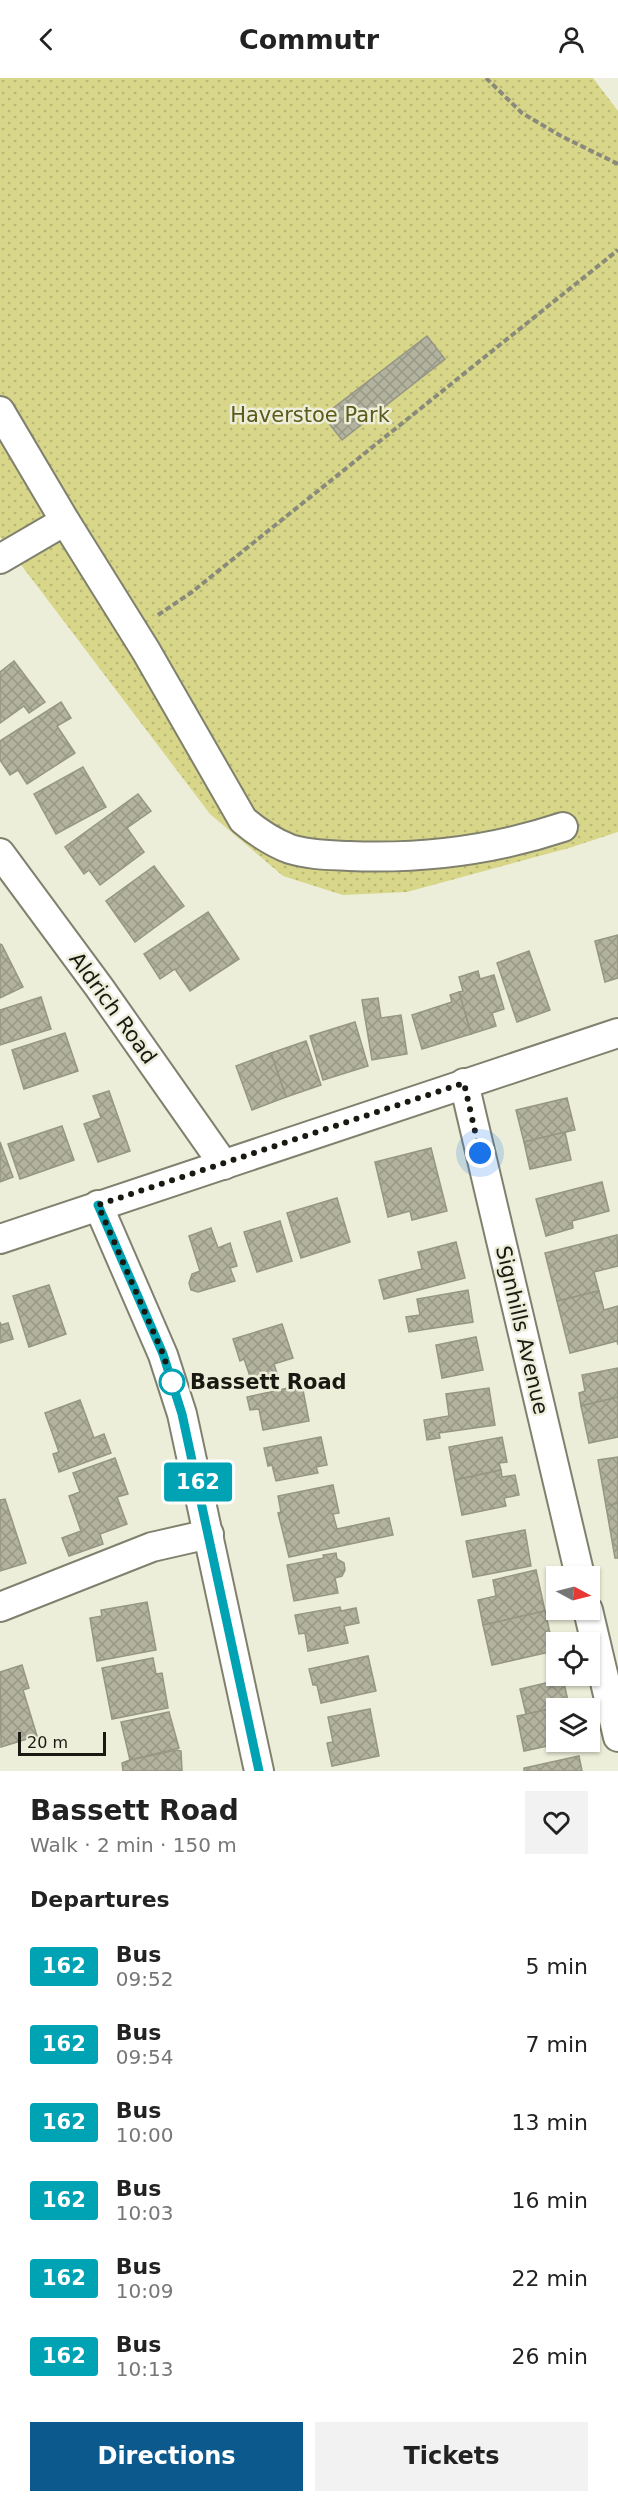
<!DOCTYPE html>
<html lang="en">
<head>
<meta charset="utf-8">
<style>
	:root { --surface:#fff; --page:#f2f2f2; --text:#222; --muted:#767676; --accent:#0c5a8d }
	body { margin:0; font-family:"DejaVu Sans",sans-serif; background:var(--page); color:var(--text); height:100vh; display:flex; flex-direction:column; font-size:22px; white-space:nowrap }
	* { box-sizing:border-box; margin:0 }
	p { font-size:20px; color:var(--muted) }
	.icon { flex:none; width:33px; height:33px; fill:none; stroke:currentColor; stroke-width:2; stroke-linecap:round; stroke-linejoin:round }
	.map { position:relative; height:1693px; overflow:hidden }
	.details { display:flex; flex-direction:column; background:var(--surface); flex:1 }
	.details>* { flex:none }
	.badge { padding:0 12px; border-radius:4px; font-size:21px; line-height:39px }
	.needle { width:39px; rotate:97deg }
	.controls { position:absolute; left:546px; top:1488px; display:grid; gap:12px }
	.controls a { display:grid; place-items:center; width:54px; height:54px; border-radius:0px; background:var(--surface); box-shadow:0 2px 4px #0004; font-size:30px }
	.scale { position:absolute; left:18px; bottom:15px; width:88px; box-sizing:border-box; padding-left:6px; border:3px solid #191912; border-top:0; font-size:16px; line-height:21px; white-space:nowrap; color:#191912; -webkit-text-stroke:4px #edeed9; paint-order:stroke }
	.you { position:absolute; width:30px; height:30px; margin:-15px; border:4px solid #fff; border-radius:50%; background:#1a73e8; box-shadow:0 0 0 9px #1a73e833 }
	.map>.badge { position:absolute; translate:-50% -50%; box-shadow:0 0 0 3px #fff }
	h2 { padding:0 30px; font-size:22px; line-height:54px }
	.round { display:grid; place-items:center; flex:none; width:63px; height:63px; border-radius:0px; background:var(--page) }
	.headline { display:flex; align-items:center; justify-content:space-between; height:102px; padding:0 30px }
	h1 { font-size:28px; font-weight:800; line-height:45px }
	.primary-button { display:flex; gap:12px; margin-top:auto; padding:12px 30px }
	.primary-button a { flex:1; height:69px; border-radius:0px; background:var(--accent); color:#fff; font-size:24px; font-weight:800; line-height:69px; text-align:center }
	.primary-button a+a { background:var(--page); color:var(--text) }
	ul { padding:0; list-style:none }
	li { display:flex; align-items:center; gap:18px; height:78px; padding:0 30px }
	li div { flex:1 }
	li b { display:block; font-size:22px }
	li em { font-style:normal }
	li .badge { min-width:66px; font-weight:700; text-align:center }
	header { display:flex; justify-content:space-between; align-items:center; height:78px; padding:0 30px; background:var(--surface); font-size:27px; font-weight:800 }
	.map>svg:first-child { display:block }
</style>
</head>
<body>
<header><svg class="icon" aria-label="back" viewBox="0 0 24 24"><path d="M15 5l-7 7 7 7"/></svg>Commutr<svg class="icon" aria-label="person" viewBox="0 0 24 24"><circle cx="12" cy="8" r="4"/><path d="M4 21q1-7 8-7t8 7"/></svg></header>
<div class="map">
<svg width="618" height="1693" viewBox="0 0 618 1693">
	<defs>
		<pattern id="park-dots" width="8" height="8" patternUnits="userSpaceOnUse" patternTransform="scale(1.5)"><rect width="8" height="8" fill="#d7d689"/><path d="M2 2h.1M6 6h.1" fill="none" stroke="#b8b775" stroke-width="1.8" stroke-linecap="round"/></pattern>
		<pattern id="building-cross-hatch" width="8" height="8" patternUnits="userSpaceOnUse" patternTransform="scale(1.5)"><rect width="8" height="8" fill="#b2b29f"/><path d="M0 0l8 8M0 8l8-8" fill="none" stroke="#989888"/></pattern>
	</defs>
	<rect width="100%" height="100%" fill="#edeed9"/>
	<polygon fill="url(#park-dots)" points="0,0 593,0 618,33 618,754 569,770 407,814 343,817 283,798 210,736 0,459"/>
	<g fill="url(#building-cross-hatch)" stroke="#959683" stroke-width="1.5">
		<polygon points="427,258 445,281 342,362 323,338"/>
		<polygon points="14,583 45,624 29,635 24,628 0,645 0,594"/>
		<polygon points="61,624 71,640 57,648 75,675 27,706 18,692 10,697 0,682 0,663"/>
		<polygon points="83,689 106,729 56,756 34,716"/>
		<polygon points="138,716 151,733 127,750 144,774 100,807 89,792 84,796 65,769"/>
		<polygon points="154,788 184,828 135,864 106,823"/>
		<polygon points="208,834 239,881 190,913 175,891 160,901 144,876"/>
		<polygon points="618,857 618,900 605,904 595,863"/>
		<polygon points="0,866 2,867 23,909 0,920"/>
		<polygon points="529,873 550,932 517,944 497,885"/>
		<polygon points="478,893 480,901 494,897 504,931 492,935 496,948 471,956 459,914 463,913 459,899"/>
		<polygon points="459,914 471,956 422,971 412,937 452,924 450,917"/>
		<polygon points="41,919 51,951 0,967 0,932"/>
		<polygon points="378,920 381,940 401,937 407,976 372,982 362,922"/>
		<polygon points="355,944 368,988 323,1002 310,958"/>
		<polygon points="65,955 78,993 24,1011 12,972"/>
		<polygon points="306,963 321,1007 286,1019 271,975"/>
		<polygon points="271,975 286,1019 252,1032 236,988"/>
		<polygon points="109,1013 130,1073 98,1084 84,1046 101,1040 93,1018"/>
		<polygon points="567,1020 575,1052 524,1064 516,1032"/>
		<polygon points="62,1048 74,1082 20,1101 8,1066"/>
		<polygon points="565,1054 571,1082 530,1091 524,1064"/>
		<polygon points="0,1064 13,1099 0,1104"/>
		<polygon points="431,1070 447,1133 412,1142 410,1133 388,1139 375,1084"/>
		<polygon points="602,1104 609,1133 572,1143 573,1150 546,1158 536,1121"/>
		<polygon points="337,1120 350,1164 301,1180 287,1135"/>
		<polygon points="280,1143 292,1183 257,1194 244,1154"/>
		<polygon points="211,1150 218,1170 230,1165 237,1188 230,1190 235,1203 198,1214 191,1212 189,1205 192,1196 200,1193 189,1158"/>
		<polygon points="617,1157 618,1188 594,1194 599,1213 557,1223 545,1175"/>
		<polygon points="456,1164 465,1200 384,1221 379,1202 422,1191 418,1174"/>
		<polygon points="49,1207 66,1256 29,1269 13,1218"/>
		<polygon points="468,1212 473,1244 409,1254 406,1239 420,1237 417,1221"/>
		<polygon points="599,1213 604,1232 618,1228 618,1267 617,1263 570,1275 557,1223"/>
		<polygon points="0,1244 1,1247 8,1245 13,1261 0,1265"/>
		<polygon points="282,1246 293,1280 274,1286 278,1299 253,1307 244,1281 240,1283 233,1261"/>
		<polygon points="476,1259 483,1292 442,1300 436,1267"/>
		<polygon points="618,1290 618,1319 581,1328 579,1315 585,1313 582,1297"/>
		<polygon points="302,1307 309,1343 263,1352 259,1331 250,1332 247,1319"/>
		<polygon points="489,1310 495,1347 439,1355 440,1360 427,1362 424,1342 449,1338 446,1316"/>
		<polygon points="618,1319 618,1359 589,1365 581,1328"/>
		<polygon points="80,1322 94,1360 104,1356 111,1375 59,1394 53,1376 59,1374 45,1335"/>
		<polygon points="321,1359 327,1387 316,1389 318,1395 276,1403 272,1387 268,1388 264,1370"/>
		<polygon points="502,1359 507,1384 499,1385 501,1392 455,1402 449,1369"/>
		<polygon points="618,1379 618,1425 606,1428 598,1382"/>
		<polygon points="115,1380 128,1416 117,1419 127,1446 100,1456 103,1466 69,1478 62,1460 81,1453 69,1418 80,1414 73,1395"/>
		<polygon points="501,1392 502,1399 515,1397 519,1417 504,1420 506,1428 462,1437 455,1402"/>
		<polygon points="333,1407 339,1435 333,1436 337,1451 389,1440 393,1457 289,1479 278,1435 281,1434 278,1418"/>
		<polygon points="5,1421 26,1485 0,1493 0,1422"/>
		<polygon points="618,1425 618,1480 615,1480 606,1428"/>
		<polygon points="525,1452 531,1488 473,1499 466,1463"/>
		<polygon points="336,1475 337,1481 344,1485 345,1492 342,1498 335,1500 338,1515 294,1523 287,1487 324,1480 323,1477"/>
		<polygon points="536,1492 545,1533 483,1547 478,1522 496,1518 493,1502"/>
		<polygon points="147,1524 156,1572 97,1583 90,1540 102,1538 101,1532"/>
		<polygon points="340,1529 341,1533 356,1530 359,1545 344,1548 348,1565 308,1573 305,1555 299,1556 295,1537"/>
		<polygon points="545,1533 554,1573 492,1587 483,1547"/>
		<polygon points="368,1578 376,1613 321,1625 317,1607 313,1607 309,1591"/>
		<polygon points="153,1580 156,1596 162,1595 168,1630 112,1641 102,1590"/>
		<polygon points="22,1587 29,1610 23,1612 37,1658 1,1669 0,1594"/>
		<polygon points="563,1601 569,1627 526,1636 520,1611"/>
		<polygon points="569,1627 570,1630 556,1630 556,1664 566,1664 524,1673 517,1638"/>
		<polygon points="370,1631 379,1678 332,1688 327,1665 333,1664 328,1639"/>
		<polygon points="169,1634 179,1670 130,1682 121,1644"/>
		<polygon points="177,1672 181,1673 182,1693 123,1693 122,1685 130,1682"/>
		<polygon points="579,1678 582,1693 524,1693 524,1690"/>
	</g>
	<g fill="none" stroke-linecap="round" stroke-linejoin="round">
		<defs>
			<g id="minor">
				<path d="M0,333l65,110 81,130 97,169c14,12 29,22 47,29 19,6 39,6 59,7 72,3 145,-6 214,-29"/>
				<polyline points="0,481 65,443"/>
				<polyline points="0,775 99,909 224,1087"/>
				<polyline points="464,1005 580,1498"/>
				<polyline points="98,1127 163,1277 182,1336 259,1693"/>
				<polyline points="0,1161 618,955"/>
				<polyline points="0,1529 152,1469 209,1456"/>
				<polyline points="588,1532 618,1659"/>
			</g>
		</defs>
		<use href="#minor" stroke="#80806e" stroke-width="32"/>
		<g stroke="#898a7c" stroke-width="4" stroke-dasharray="6 3" stroke-linecap="butt">
			<polyline points="486,0 522,35 561,58 618,86"/>
			<polyline points="158,537 192,514 618,172"/>
		</g>
		<use href="#minor" stroke="#fff" stroke-width="28"/>
	</g>
	<g fill="none" stroke-linecap="round" stroke-linejoin="round">
		<defs>
			<polyline id="line" points="98,1127 163,1276 182,1336 259,1693"/>
		</defs>
		<use href="#line" stroke="#fff" stroke-width="14"/>
		<use href="#line" stroke="#00a3b4" stroke-width="9"/>
		<polyline stroke="#191912" stroke-width="6" stroke-dasharray="0 10.8" points="172,1304 163,1276 98,1127 464,1005 480,1075"/>
	</g>
	<circle fill="#fff" stroke="#00a3b4" stroke-width="3" cx="172" cy="1304" r="12"/>
	<g text-anchor="middle" dominant-baseline="central" stroke-width="5" stroke-linejoin="round" paint-order="stroke">
		<g font-size="21" fill="#5b591b" stroke="#edeed9">
			<text x="310" y="337">Haverstoe Park</text>
		</g>
		<g font-size="21" fill="#191912" stroke="#edeed9">
			<text transform="translate(113 930) rotate(54)">Aldrich Road</text>
			<text transform="translate(522 1252) rotate(77)">Signhills Avenue</text>
		</g>
		<g font-size="21" font-weight="bold" fill="#191912" stroke="#edeed9" text-anchor="start">
			<text x="190" y="1304">Bassett Road</text>
		</g>
	</g>
</svg>
<div class="controls">
<a><svg class="needle" viewBox="-14 -14 28 28"><path d="M0-13l5 13h-10z" fill="#e53935"/><path d="M0 13l5-13h-10z" fill="#767676"/></svg></a>
<a><svg class="icon" aria-label="locate" viewBox="0 0 24 24"><circle cx="12" cy="12" r="6"/><path d="M12 2v4M12 18v4M2 12h4M18 12h4"/></svg></a>
<a><svg class="icon" aria-label="layers" viewBox="0 0 24 24"><path d="M12 4l9 5-9 5-9-5zM3 14l9 5 9-5"/></svg></a>
</div>
<div class="scale">20 m</div>
<div class="you" style="left:480px;top:1075px"></div>
<b class="badge" style="left:198px;top:1404px;background:#00a3b4;color:#fff">162</b>
</div>
<section class="details">
<div class="headline"><div><h1>Bassett Road</h1><p>Walk · 2 min · 150 m</p></div><a class="round"><svg class="icon" aria-label="heart" viewBox="0 0 24 24"><path d="M12 20l-8-8c-3-5 5-10 8-4 3-6 11-1 8 4z"/></svg></a></div>
<h2>Departures</h2>
<ul>
<li><span class="badge" style="background:#00a3b4;color:#fff">162</span><div><b>Bus</b><p>09:52</p></div><em>5 min</em></li>
<li><span class="badge" style="background:#00a3b4;color:#fff">162</span><div><b>Bus</b><p>09:54</p></div><em>7 min</em></li>
<li><span class="badge" style="background:#00a3b4;color:#fff">162</span><div><b>Bus</b><p>10:00</p></div><em>13 min</em></li>
<li><span class="badge" style="background:#00a3b4;color:#fff">162</span><div><b>Bus</b><p>10:03</p></div><em>16 min</em></li>
<li><span class="badge" style="background:#00a3b4;color:#fff">162</span><div><b>Bus</b><p>10:09</p></div><em>22 min</em></li>
<li><span class="badge" style="background:#00a3b4;color:#fff">162</span><div><b>Bus</b><p>10:13</p></div><em>26 min</em></li>
</ul>
<div class="primary-button"><a>Directions</a><a>Tickets</a></div>
</section>
</body>
</html>
